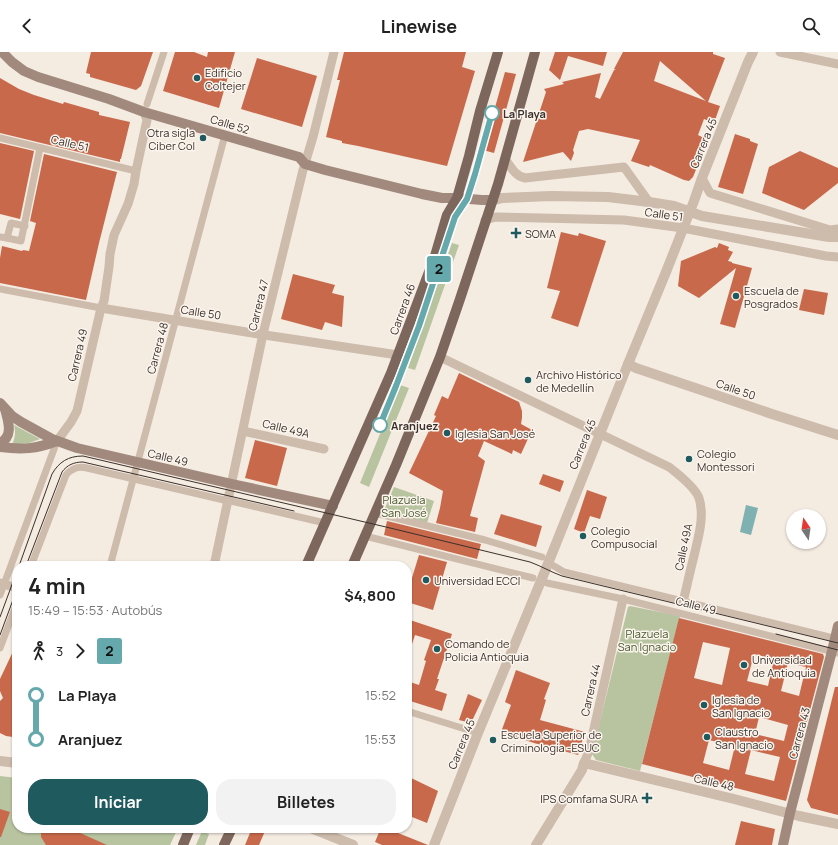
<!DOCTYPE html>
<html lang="es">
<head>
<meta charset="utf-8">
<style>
	:root { --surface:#fff; --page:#f2f2f2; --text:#222; --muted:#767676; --accent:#1f5a5e }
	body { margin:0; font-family:Manrope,sans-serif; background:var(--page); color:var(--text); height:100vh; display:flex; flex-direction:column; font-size:15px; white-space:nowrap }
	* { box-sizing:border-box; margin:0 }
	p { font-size:13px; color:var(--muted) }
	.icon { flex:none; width:22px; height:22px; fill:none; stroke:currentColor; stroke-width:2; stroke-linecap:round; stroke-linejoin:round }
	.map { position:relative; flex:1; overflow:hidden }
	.panel { position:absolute; left:12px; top:509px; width:400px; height:272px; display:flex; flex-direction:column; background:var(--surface); border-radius:16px; box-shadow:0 1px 3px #0004 }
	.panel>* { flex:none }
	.badge { padding:0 8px; border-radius:3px; font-size:14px; line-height:26px }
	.needle { width:26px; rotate:347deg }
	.buttons { position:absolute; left:786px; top:457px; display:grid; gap:8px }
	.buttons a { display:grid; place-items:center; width:40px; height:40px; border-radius:50%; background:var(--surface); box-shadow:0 1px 3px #0004; font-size:20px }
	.map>.badge { position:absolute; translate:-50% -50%; box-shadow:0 0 0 2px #fff }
	.legs { display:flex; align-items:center; gap:6px; height:44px; padding:0 16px; font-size:13px }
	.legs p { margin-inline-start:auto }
	.head { display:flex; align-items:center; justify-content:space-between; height:68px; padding:0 16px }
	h1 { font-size:22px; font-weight:700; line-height:30px }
	.cta { display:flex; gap:8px; margin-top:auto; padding:8px 16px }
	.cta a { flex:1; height:46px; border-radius:16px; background:var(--accent); color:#fff; font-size:16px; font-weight:700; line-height:46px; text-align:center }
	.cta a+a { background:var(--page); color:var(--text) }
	ul { padding:0 16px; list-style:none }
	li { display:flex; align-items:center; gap:14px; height:44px; font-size:15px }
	li i { display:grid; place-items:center; width:6px; height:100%; margin:0 5px; background:currentColor }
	li i::after { content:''; width:10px; height:10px; margin:-5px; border:3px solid; border-radius:50%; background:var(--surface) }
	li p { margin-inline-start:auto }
	li:first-child i { background:linear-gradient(#0000 50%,currentColor 0) }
	li:last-child i { background:linear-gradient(currentColor 50%,#0000 0) }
	header { display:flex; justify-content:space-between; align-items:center; height:52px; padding:0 16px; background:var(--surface); font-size:18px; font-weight:700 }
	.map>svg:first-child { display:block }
</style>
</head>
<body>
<header><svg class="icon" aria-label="back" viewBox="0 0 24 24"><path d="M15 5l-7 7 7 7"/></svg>Linewise<svg class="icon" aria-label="search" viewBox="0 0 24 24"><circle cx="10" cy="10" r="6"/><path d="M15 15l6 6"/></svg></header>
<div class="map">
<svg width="838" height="793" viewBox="0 0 838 793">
	<rect width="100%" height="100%" fill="#f4ebe1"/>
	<g fill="#b8c4a0">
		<polygon points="452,191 459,193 415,318 408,316"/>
		<polygon points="400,333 409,336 369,435 360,431"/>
		<path d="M14,373l26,14 -11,4 -17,2c3,-7 4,-12 2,-20z"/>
		<polygon points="394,435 434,449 426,474 382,463"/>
		<polygon points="630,554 680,564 640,719 596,708 592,702 628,555"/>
		<polygon points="0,724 17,726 17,776 178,776 170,793 0,793"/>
		<polygon points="202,779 209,782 205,793 196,793"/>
	</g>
	<polygon fill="#7fb0b2" points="746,453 758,456 751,483 740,480"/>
	<g fill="#c8694b" fill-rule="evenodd">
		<polygon points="91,0 153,0 141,34 136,38 90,25 90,22 86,21"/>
		<polygon points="175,0 194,0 207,5 208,0 235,0 219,56 163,39"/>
		<polygon points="344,0 466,0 462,15 475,19 447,114 358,94 342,91 342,89 326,85 340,28 337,28"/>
		<polygon points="555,0 607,0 603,14 568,4 560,28 549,18"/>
		<path d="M623,0h90v2l12,4 -17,44 12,4 -6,17 -10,-4 -6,16 10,5 -15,37 -4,4 -5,-1 -34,-15 -1,2 -18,-6 9,-21 -52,-11 -9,2 -6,19 1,3 -3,8 -8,-9 -40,10 23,-70 -2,-3 20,-5 -2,-2 39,-9 -6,24 5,2 14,-29 2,-1h-2zM660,9l46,40 -52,-20z"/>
		<polygon points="257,6 317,24 302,75 241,57"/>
		<polygon points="505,20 516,22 494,101 483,98"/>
		<polygon points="0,26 19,37 34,43 63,52 64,50 99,60 99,63 130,70 121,107 120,107 120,110 0,81"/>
		<polygon points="735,82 750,87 750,89 758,92 743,142 718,135"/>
		<polygon points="0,91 34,99 20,167 0,162"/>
		<polygon points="800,99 838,116 838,131 804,158 762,141 769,115"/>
		<polygon points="44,102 117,120 99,191 86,248 0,231 0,206 2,194 22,199 23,198 29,199 36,171 30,169"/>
		<polygon points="561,180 578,184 579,181 606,189 578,275 551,266 560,239 547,236"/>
		<polygon points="719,191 729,195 728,198 733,200 728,209 732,210 732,211 752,216 735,276 720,272 736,216 699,246 678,234 681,209 715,195 717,196"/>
		<polygon points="293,222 335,233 332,241 344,244 342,275 325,270 322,278 281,267"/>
		<polygon points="804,237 828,241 824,263 799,258"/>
		<polygon points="459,321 519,350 522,359 522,366 521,372 532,378 521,402 513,398 512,402 484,389 478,404 485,409 470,464 478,466 475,480 436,471 440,456 443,439 409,421 436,364 434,363 442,344 448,347"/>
		<polygon points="255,388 287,396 277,434 245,426"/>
		<polygon points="543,422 564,429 560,440 539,432"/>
		<polygon points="587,438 607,445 600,467 590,464 584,481 574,477"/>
		<polygon points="501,462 542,474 536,495 494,482"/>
		<polygon points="387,469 481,492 477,507 384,483"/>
		<polygon points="419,503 447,510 433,558 407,550 407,542"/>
		<path d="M679,566l144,36 1,3 -38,144 -144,-37zM703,590l27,6 -8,37 -28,-7zM754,602l20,5 -6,27 -21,-5zM788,611l18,4 -7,29 -18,-5zM759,665l29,8 -4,16 -29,-7zM709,688l26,6 -6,24 -26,-7zM751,698l29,7 -6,24 -29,-7z"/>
		<polygon points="407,567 452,582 437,627 439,627 435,638 447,642 442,659 407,648 407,629 419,633 426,609 424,608 431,588 415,583 409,601 407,601"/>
		<polygon points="17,591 17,684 13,685 6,684 0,681 0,649 3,646 0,639 0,627"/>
		<polygon points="516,618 550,631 544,647 546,648 540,668 585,680 578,703 534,691 501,680 511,653 505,650"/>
		<polygon points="835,635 838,635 838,763 811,756 807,748"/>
		<polygon points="468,642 482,648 471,671 459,668"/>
		<polygon points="407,724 438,739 427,771 407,763"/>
		<polygon points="0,757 10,760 1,785 0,785"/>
		<polygon points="741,769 775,777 772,793 735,793"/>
		<polygon points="41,776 69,776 107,793 46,793 41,785"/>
		<polygon points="252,776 257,776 265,779 259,793 245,793"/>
		<polygon points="388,777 428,793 382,793 375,790 380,778 387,780"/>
	</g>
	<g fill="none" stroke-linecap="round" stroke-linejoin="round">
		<g stroke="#cdbbac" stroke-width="7">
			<polyline points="147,52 164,0"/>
			<polyline points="0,86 136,119"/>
			<polyline points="0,185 7,186 11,171 25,174"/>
			<polyline points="7,186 21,189 40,96"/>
			<polyline points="0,237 101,256"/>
			<polyline points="231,449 325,471"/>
			<polyline points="375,461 485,488 542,505"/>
			<polyline points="365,484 533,526"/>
			<path d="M31,514l35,-91c6,-7 12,-9 21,-7l137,32"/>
			<polyline points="110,514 225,83"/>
			<polyline points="554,514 564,520 838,587"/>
			<polyline points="547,531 623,547 838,601"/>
			<polyline points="0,543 57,389"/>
			<polyline points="0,596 17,551"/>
			<polyline points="407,659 478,681"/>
		</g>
		<g stroke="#cdbbac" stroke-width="9">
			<polyline points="780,0 838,12"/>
			<path d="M505,107c6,8 10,17 20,19l99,-11 25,35"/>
			<polyline points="702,126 710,141 830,178 838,177"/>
			<polyline points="485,168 496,165 624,168 683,176 826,204 838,205"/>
			<polyline points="101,256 258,282 398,303"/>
			<path d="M440,305l229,110c9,7 26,20 30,31 6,19 -1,40 -5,58 -4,15 -7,30 -11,46"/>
			<polyline points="243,379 324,397"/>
			<polyline points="57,389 71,370 77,359 101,256 104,249 109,215 110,202 114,183 128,152 134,132 136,119 147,68 144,60"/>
			<polyline points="214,514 263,282 303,118 313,85 334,0"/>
			<polyline points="0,531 17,536"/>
			<polyline points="584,711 589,699 623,547"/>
		</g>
		<g stroke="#cdbbac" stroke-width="10">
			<polyline points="493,148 502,146 551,144 608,145 649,150 674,154 702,164 829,185 838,185"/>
			<polyline points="628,312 636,316 772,362 838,383"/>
			<polyline points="0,709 17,711"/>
			<polyline points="311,776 353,793"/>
			<polyline points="434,793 478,681 543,524 628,312 666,220 694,149 702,126 748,10 753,0"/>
			<polyline points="536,793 582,718 584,711 734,747 799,764 838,772"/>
		</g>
		<g stroke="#a18a7d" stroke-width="10">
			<polyline points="2,0 12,10 24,19 38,25 109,47 144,60 299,105 305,112 325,118 422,142 442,146 457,146 482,148 493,148"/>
			<polyline points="0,351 12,364 21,370 52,387 77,396 232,432 333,454"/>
			<path d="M0,391c14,-7 8,-22 5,-34"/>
			<path d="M0,395c22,3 36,2 57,-6"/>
			<polyline points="783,793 790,761 832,599 838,574"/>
		</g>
		<g stroke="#7d675c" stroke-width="10">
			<polyline points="306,514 391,321 435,204 447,163 457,146 469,104 480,59 498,0"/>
			<polyline points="352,514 396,413 440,305 460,247 498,132 535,0"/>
			<polyline points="183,793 190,776"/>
			<polyline points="224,793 232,776"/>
		</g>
		<g stroke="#3b302b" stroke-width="1">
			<path d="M19,514l33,-92c7,-12 16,-18 31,-18l303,71 144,35c11,4 21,10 32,14l276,67"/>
			<path d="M26,514l36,-94c5,-7 12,-10 21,-10l211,49"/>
			<polyline points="0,565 17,519"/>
			<polyline points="776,582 838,598"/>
			<polyline points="0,583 17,537"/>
		</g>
	</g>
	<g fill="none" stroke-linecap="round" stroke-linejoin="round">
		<defs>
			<polyline id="line-1" points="380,373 396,334 419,274 455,165 467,147 475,122 492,61"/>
		</defs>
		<use href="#line-1" stroke="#fff" stroke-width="9"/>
		<use href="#line-1" stroke="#65a9ac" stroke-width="6"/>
	</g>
	<g fill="#1f5a5e" stroke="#fbf5ee" stroke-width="1.5">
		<circle cx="197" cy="26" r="4"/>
		<circle cx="203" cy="86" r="4"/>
		<path d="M514 175h4v4h4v4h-4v4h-4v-4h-4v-4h4z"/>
		<circle cx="736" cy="244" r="4"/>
		<circle cx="528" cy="328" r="4"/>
		<circle cx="447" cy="381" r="4"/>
		<circle cx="689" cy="407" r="4"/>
		<circle cx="583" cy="484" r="4"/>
		<circle cx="426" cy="528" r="4"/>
		<circle cx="437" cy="597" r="4"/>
		<circle cx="744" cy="613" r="4"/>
		<circle cx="704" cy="653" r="4"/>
		<circle cx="707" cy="685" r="4"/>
		<circle cx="493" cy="688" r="4"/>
		<path d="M645 740h4v4h4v4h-4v4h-4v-4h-4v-4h4z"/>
	</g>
	<g fill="#fff" stroke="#65a9ac" stroke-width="2">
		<circle cx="492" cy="61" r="7"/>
		<circle cx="380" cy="373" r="7"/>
	</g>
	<g text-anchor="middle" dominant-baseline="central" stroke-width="3" stroke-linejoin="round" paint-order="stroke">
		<g font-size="11" fill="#3b302b" stroke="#fbf5ee" text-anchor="start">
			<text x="205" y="20">Edificio<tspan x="205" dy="13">Coltejer</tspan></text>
			<text x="195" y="80" text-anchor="end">Otra sigla<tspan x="195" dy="13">Ciber Col</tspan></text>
			<text x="525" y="181">SOMA</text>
			<text x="744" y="238">Escuela de<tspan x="744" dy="13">Posgrados</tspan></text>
			<text x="536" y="322">Archivo Histórico<tspan x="536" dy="13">de Medellín</tspan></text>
			<text x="455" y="381">Iglesia San José</text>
			<text x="697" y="401">Colegio<tspan x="697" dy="13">Montessori</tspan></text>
			<text x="591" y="478">Colegio<tspan x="591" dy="13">Compusocial</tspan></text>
			<text x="434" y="528">Universidad ECCI</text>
			<text x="445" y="591">Comando de<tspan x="445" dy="13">Policia Antioquia</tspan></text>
			<text x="752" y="607">Universidad<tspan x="752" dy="13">de Antioquia</tspan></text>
			<text x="712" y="647">Iglesia de<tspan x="712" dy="13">San Ignacio</tspan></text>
			<text x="715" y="679">Claustro<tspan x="715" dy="13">San Ignacio</tspan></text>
			<text x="501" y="682">Escuela Superior de<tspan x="501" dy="13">Criminología -ESUC</tspan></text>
			<text x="638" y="746" text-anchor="end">IPS Comfama SURA</text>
		</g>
		<g font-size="11" font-weight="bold" fill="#3b302b" stroke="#fbf5ee" text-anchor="start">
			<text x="503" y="61">La Playa</text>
			<text x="391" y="373">Aranjuez</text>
		</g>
		<g font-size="11" fill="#3b302b" stroke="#fbf5ee">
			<text transform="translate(230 72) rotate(17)">Calle 52</text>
			<text transform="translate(70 91) rotate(13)">Calle 51</text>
			<text transform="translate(703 91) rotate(-68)">Carrera 45</text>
			<text transform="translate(664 162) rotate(8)">Calle 51</text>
			<text transform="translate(258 253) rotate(-76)">Carrera 47</text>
			<text transform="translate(402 257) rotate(-70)">Carrera 46</text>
			<text transform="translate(201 260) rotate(9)">Calle 50</text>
			<text transform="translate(157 296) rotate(-75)">Carrera 48</text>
			<text transform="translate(77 303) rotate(-77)">Carrera 49</text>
			<text transform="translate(736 337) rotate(19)">Calle 50</text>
			<text transform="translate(286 376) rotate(13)">Calle 49A</text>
			<text transform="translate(582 392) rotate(-68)">Carrera 45</text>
			<text transform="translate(168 405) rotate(13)">Calle 49</text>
			<text transform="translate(683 495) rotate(-78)">Calle 49A</text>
			<text transform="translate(696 553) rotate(14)">Calle 49</text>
			<text transform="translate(590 638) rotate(-77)">Carrera 44</text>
			<text transform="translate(799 681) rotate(-75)">Carrera 43</text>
			<text transform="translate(461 692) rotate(-68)">Carrera 45</text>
			<text transform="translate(714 730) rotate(13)">Calle 48</text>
		</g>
		<g font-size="11" fill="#4a5a2e" stroke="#fbf5ee">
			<text x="404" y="447">Plazuela<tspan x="404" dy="13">San José</tspan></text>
			<text x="647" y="581">Plazuela<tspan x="647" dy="13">San Ignacio</tspan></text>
		</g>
	</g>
</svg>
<div class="buttons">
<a><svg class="needle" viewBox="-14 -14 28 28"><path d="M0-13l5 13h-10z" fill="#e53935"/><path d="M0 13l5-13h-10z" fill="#767676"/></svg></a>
</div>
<b class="badge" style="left:439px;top:217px;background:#65a9ac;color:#111">2</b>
<section class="panel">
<div class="head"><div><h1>4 min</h1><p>15:49 – 15:53 · Autobús</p></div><b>$4,800</b></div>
<div class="legs"><svg class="icon" aria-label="walk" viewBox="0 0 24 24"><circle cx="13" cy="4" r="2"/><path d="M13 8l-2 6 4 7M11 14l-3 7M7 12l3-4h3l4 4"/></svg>3<svg class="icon" aria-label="forward" viewBox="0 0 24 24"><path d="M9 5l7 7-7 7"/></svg><b class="badge" style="background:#65a9ac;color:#111">2</b></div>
<ul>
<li><i style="color:#65a9ac"></i><b>La Playa</b><p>15:52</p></li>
<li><i style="color:#65a9ac"></i><b>Aranjuez</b><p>15:53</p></li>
</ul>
<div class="cta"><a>Iniciar</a><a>Billetes</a></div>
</section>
</div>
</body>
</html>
